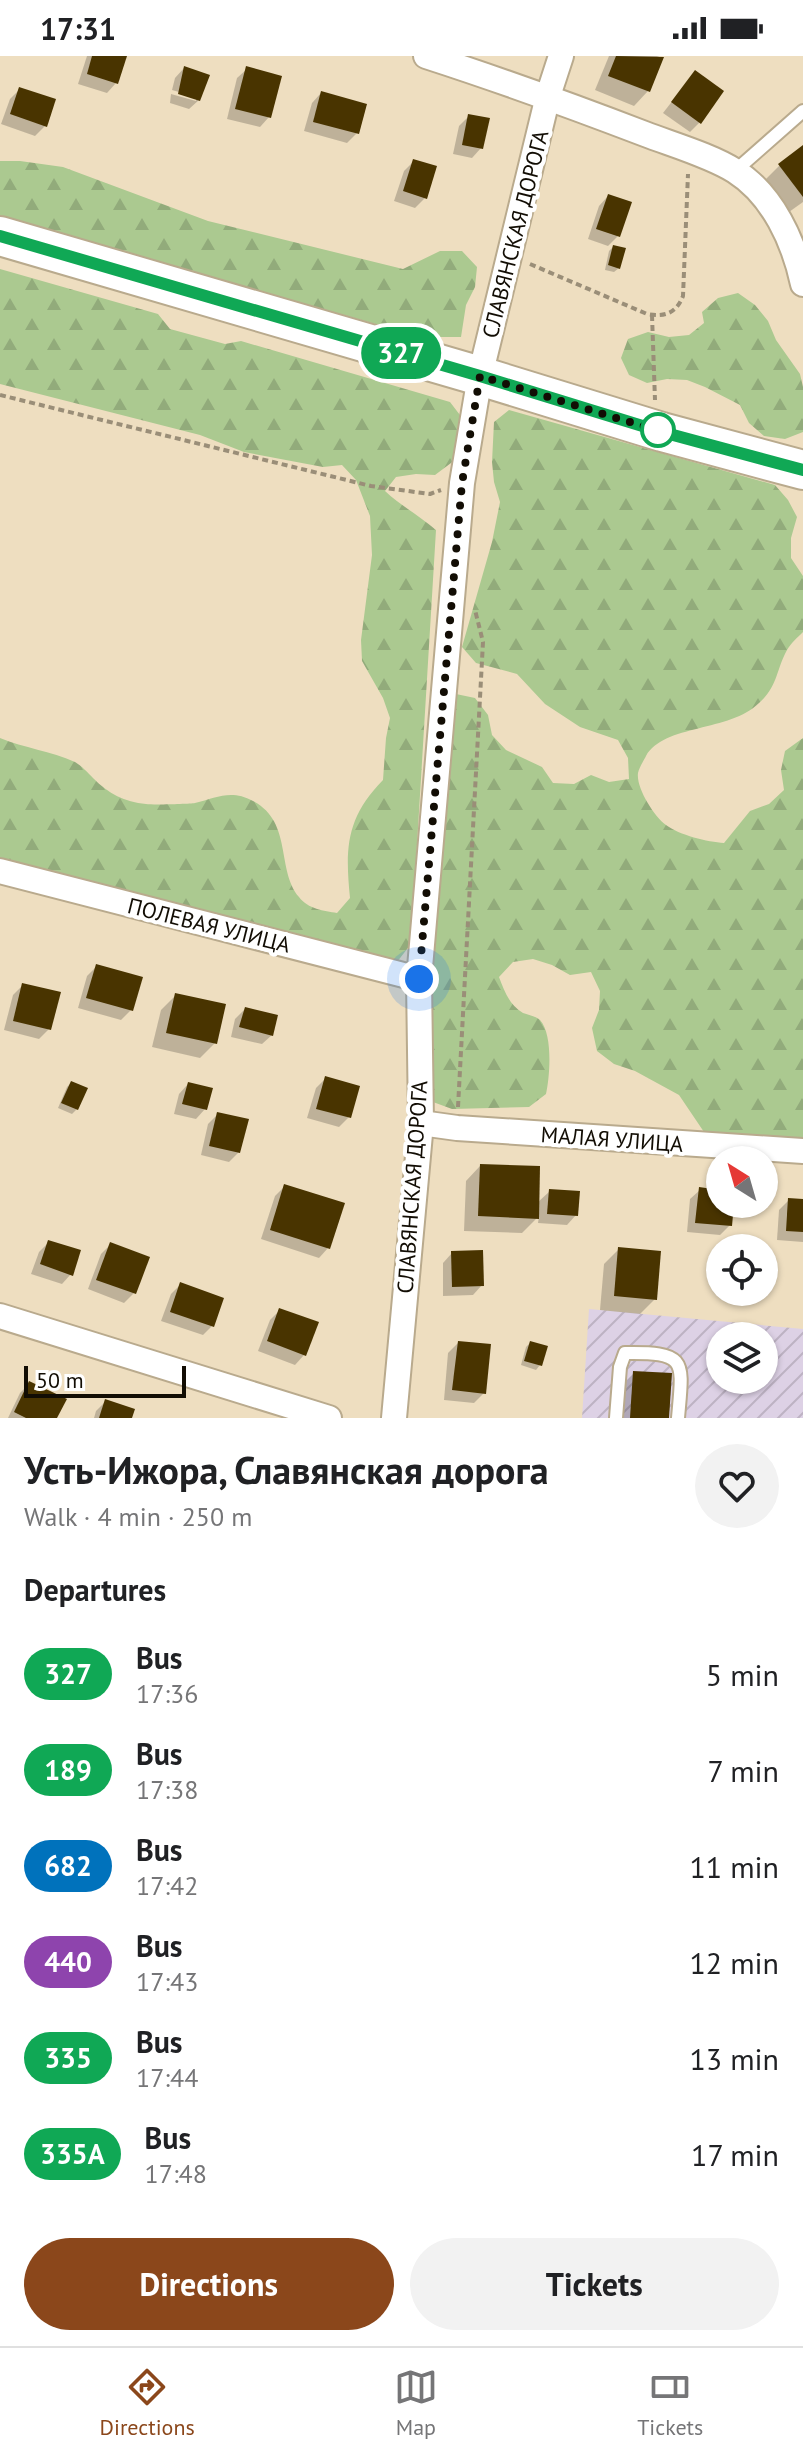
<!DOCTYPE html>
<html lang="en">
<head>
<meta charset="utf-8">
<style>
	:root { --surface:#fff; --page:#f2f2f2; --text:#202124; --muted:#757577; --line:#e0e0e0; --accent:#8b471b }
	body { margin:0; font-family:"PT Sans",sans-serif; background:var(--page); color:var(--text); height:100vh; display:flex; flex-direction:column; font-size:30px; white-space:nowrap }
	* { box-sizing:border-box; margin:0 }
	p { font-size:26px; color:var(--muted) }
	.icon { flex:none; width:44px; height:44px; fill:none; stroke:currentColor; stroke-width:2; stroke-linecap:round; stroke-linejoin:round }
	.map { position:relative; height:1362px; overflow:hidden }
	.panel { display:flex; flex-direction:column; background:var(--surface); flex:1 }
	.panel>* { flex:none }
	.badge { padding:0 16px; border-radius:26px; font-size:28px; line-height:52px }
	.needle { width:52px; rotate:323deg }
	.fabs { position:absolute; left:706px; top:1090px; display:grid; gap:16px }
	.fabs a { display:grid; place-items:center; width:72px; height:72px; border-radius:50%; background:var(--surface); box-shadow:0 2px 6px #0004; font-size:40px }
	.scale { position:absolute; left:24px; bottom:20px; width:162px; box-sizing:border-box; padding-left:8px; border:4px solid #120d04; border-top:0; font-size:22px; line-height:28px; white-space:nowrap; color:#120d04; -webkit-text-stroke:6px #fff; paint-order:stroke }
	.you { position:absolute; width:40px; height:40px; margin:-20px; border:6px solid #fff; border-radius:50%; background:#1a73e8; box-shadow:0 0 0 12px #1a73e833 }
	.map>.badge { position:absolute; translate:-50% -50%; box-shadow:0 0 0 4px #fff }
	h2 { padding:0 24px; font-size:30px; line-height:72px }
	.round { display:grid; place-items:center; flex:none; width:84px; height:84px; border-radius:42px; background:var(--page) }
	.summary { display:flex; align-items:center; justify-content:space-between; height:136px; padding:0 24px }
	h1 { font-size:38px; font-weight:800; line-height:60px }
	.cta { display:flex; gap:16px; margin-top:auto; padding:16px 24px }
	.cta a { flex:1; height:92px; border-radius:48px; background:var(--accent); color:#fff; font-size:32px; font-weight:800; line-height:92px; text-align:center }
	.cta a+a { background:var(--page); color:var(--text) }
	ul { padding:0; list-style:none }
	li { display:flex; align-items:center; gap:24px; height:96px; padding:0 24px }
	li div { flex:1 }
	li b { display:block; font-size:30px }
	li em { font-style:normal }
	li .badge { min-width:88px; font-weight:700; text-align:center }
	.status { display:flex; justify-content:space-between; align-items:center; height:56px; padding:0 40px; background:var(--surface); direction:ltr }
	.status svg { height:22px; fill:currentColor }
	.tab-bar { display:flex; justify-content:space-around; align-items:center; height:112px; border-top:2px solid var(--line); background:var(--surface); font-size:22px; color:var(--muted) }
	.tab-bar a { display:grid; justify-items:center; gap:4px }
	.tab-bar .active { color:var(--accent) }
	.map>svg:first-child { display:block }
</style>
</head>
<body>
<div class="status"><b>17:31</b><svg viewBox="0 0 49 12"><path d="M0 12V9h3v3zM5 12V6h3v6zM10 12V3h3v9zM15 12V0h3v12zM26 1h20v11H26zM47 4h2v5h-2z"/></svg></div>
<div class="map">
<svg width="803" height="1362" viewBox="0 0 803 1362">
	<defs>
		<pattern id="industrial-furrows" width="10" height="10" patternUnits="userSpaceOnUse" patternTransform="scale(2)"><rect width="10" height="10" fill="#ddd1e5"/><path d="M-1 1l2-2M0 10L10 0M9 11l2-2" fill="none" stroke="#bdb2c3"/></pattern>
		<pattern id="forest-firs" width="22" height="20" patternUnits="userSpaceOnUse" patternTransform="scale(2)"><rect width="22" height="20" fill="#abc990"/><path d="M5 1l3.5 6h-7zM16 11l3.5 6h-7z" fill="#92ab7b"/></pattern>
	</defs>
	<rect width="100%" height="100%" fill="#eedec0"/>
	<path fill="url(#industrial-furrows)" fill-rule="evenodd" d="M589,1253l214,20v89h-221zM720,1280h44v44h-44z"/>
	<g fill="url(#forest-firs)">
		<polygon points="0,105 20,105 63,111 208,165 403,213 440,195 462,195 477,211 475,231 466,249 461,281 421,281 0,161"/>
		<path d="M0,213l158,45 12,15 55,15 16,-3 209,61 13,17 -8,41 -20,15 -19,-1 -20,3 -11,14c16,15 35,25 51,39l-25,414 -14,18 -397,-98v-126c24,10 51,13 75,24 7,4 13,11 18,16 16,16 31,24 53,26 7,1 43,0 49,-1 21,-5 36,-14 58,-2 40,21 23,69 46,96 9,12 25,14 38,16l13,-15c-5,-50 -4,-80 33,-118l3,-42 4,-20 -7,-20 -21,-37 -1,-21 11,-85 -2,-39 -14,-36 -14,-15 -19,2 -79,-15 -44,-17 -200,-51z"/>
		<polygon points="738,237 755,249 768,265 776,284 800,318 803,331 803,376 785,383 764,380 749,367 740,349 705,331 687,324 667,323 647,327 629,319 621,302 628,283 648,276 669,281 689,279 704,267 702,256 718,242"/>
		<path d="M509,354l266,75 13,15 9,17 -6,21v20l12,18v56c-5,5 -12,11 -16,18 -11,20 -9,36 -28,53 -29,29 -95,21 -113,53 -2,4 -7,12 -8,17 -2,15 16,43 28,52 13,10 42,17 58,18l26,-32 19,-7 15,-14 -3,-20 4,-19 18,-13v404l-99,-10 -25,-37 -44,-24 -21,-7 -17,-13 -5,-23 7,-18 1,-19 -9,-19 -21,3 -18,-10 -19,-6 -20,3 -14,15c5,13 10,28 24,36 5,2 13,3 17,7 13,14 10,56 6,74l-17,13 -77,2 -19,-7 -10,-17 33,-391 19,4 13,17 4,20 14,15 36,17 11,16 21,1 17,-9 18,7 20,-3 -1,-21 -10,-18 -38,-13 -35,-23 -28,-30 -41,-11 -14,-16 30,-105 8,-40 -6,-20 -2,-20 2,-40z"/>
	</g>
	<g fill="#0003">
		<polygon points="87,0 125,0 116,27 107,37 78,28"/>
		<polygon points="609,0 657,0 662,2 648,35 634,50 595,34"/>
		<polygon points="184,12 199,44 189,53 170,47 171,38 196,45 196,41 172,34 175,22"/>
		<polygon points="247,13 269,61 260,71 227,63 237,22"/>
		<polygon points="695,16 699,67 690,76 663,57"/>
		<polygon points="20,33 45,70 35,80 1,68 10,43"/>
		<polygon points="321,37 357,77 347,87 304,75 312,47"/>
		<polygon points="469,60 481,92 472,102 453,98 459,70"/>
		<polygon points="803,92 803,146 789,156 765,124 780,109"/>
		<polygon points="414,105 425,142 415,152 394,145 404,115"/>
		<polygon points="608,140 618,180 608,190 588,183 599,150"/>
		<polygon points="613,191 619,212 614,216 605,214 609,195"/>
		<polygon points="97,910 131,954 121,964 78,952 87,920"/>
		<polygon points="23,929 49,973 39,983 4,974 13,939"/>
		<polygon points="176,939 215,987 200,1002 152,991 161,954"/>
		<polygon points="245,953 272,979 262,988 231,981 235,963"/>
		<polygon points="325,1023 349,1061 339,1071 307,1062 316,1032"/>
		<polygon points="71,1027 77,1053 72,1058 58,1052 67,1031"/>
		<polygon points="188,1028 205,1053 196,1063 174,1058 179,1038"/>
		<polygon points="218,1058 239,1096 229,1106 201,1099 208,1068"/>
		<polygon points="480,1110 537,1147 550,1135 576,1159 567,1169 538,1167 539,1160 522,1177 464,1175 466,1125"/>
		<polygon points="285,1130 328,1192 319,1202 261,1183 275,1140"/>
		<polygon points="700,1134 720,1136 720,1148 732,1148 730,1169 720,1179 687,1176 690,1143"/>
		<polygon points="789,1144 803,1145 803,1186 777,1184 779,1154"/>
		<polygon points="49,1186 71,1218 62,1228 31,1218 39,1196"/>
		<polygon points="111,1188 148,1202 134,1237 124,1247 88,1233 101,1198"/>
		<polygon points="619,1193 655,1243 640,1258 600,1254 604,1208"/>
		<polygon points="452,1197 482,1229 473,1239 443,1240 443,1207"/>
		<polygon points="180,1229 212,1270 203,1279 161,1265 171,1238"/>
		<polygon points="280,1254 304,1299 295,1309 258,1295 270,1264"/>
		<polygon points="458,1287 484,1337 474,1347 444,1344 448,1297"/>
		<polygon points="530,1287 540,1309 536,1314 521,1309 526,1291"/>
		<polygon points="634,1317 667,1362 617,1362 619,1332"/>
		<polygon points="29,1328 55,1362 8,1362 20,1337"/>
		<polygon points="106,1345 130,1362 94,1362 96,1355"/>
	</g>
	<g fill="#493400">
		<polygon points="92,0 127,0 118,28 87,18"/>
		<polygon points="616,0 664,1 650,36 608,20"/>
		<polygon points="184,10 210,19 200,45 178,38"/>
		<polygon points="246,10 282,20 271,62 235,53"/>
		<polygon points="695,14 724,35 701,68 671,46"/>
		<polygon points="19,31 56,43 47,71 10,58"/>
		<polygon points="321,35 367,48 359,78 313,66"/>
		<polygon points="468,58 490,62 483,93 462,89"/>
		<polygon points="803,89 803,141 778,108"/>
		<polygon points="413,103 437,110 427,143 403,135"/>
		<polygon points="608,138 632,146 620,181 596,173"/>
		<polygon points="613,189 626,192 620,213 608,209"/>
		<polygon points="96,908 143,921 133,955 86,942"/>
		<polygon points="22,927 61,936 51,974 13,965"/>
		<polygon points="175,937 226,948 217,988 166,977"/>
		<polygon points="245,951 278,959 273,980 239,971"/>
		<polygon points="325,1020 360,1030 351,1062 316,1053"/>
		<polygon points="71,1025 88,1032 78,1054 61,1047"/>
		<polygon points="188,1026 213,1032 207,1054 182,1048"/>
		<polygon points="217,1056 249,1063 240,1097 209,1090"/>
		<polygon points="480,1108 540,1110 539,1163 478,1160"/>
		<polygon points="284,1128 345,1147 330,1193 270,1174"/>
		<polygon points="699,1131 720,1134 720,1148 734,1148 732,1170 695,1167"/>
		<polygon points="549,1133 580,1135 578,1160 547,1158"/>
		<polygon points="788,1142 803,1143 803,1176 786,1175"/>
		<polygon points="48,1184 81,1194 73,1220 40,1208"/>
		<polygon points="110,1186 150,1201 136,1238 96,1224"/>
		<polygon points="618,1191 661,1195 657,1244 614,1240"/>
		<polygon points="483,1194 484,1230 452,1231 451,1195"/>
		<polygon points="180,1226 224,1242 214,1271 170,1256"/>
		<polygon points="279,1252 319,1266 306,1300 267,1285"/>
		<polygon points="458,1285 491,1288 486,1338 452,1334"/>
		<polygon points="530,1285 548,1290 542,1310 524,1305"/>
		<polygon points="633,1315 672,1317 669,1362 630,1362"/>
		<polygon points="29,1325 67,1343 57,1362 26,1362 14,1356"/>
		<polygon points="105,1343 135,1353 132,1362 99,1362"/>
	</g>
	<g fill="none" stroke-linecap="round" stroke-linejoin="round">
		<defs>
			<g id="lane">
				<polyline points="735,115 803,55"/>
				<path d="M616,1362l4,-51 5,-14c63,-1 58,7 53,65"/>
			</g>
			<g id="street">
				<path d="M426,0c74,24 146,50 219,78 26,10 67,22 90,37 38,24 59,71 68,113"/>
				<polyline points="0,815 419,923"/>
				<polyline points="421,1067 457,1072 803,1095"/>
				<polyline points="0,1260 329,1362"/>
				<polyline points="394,1362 421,1067 419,923 462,427 480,320 548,40 561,0"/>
			</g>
			<polyline id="primary" points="0,180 480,320 662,376 803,414"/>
		</defs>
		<use href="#lane" stroke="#b9aa8d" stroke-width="16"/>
		<use href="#street" stroke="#b9aa8d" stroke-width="28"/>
		<use href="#primary" stroke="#b9aa8d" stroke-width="42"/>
		<g stroke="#9a8e78" stroke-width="4" stroke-dasharray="6 4" stroke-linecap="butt">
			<path d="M530,208l117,50c17,3 29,0 36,-18l5,-122"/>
			<polyline points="652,259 655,344"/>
			<polyline points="0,339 371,430 430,438 441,434"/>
			<polyline points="458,1051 483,586 475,554"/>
		</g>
		<use href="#lane" stroke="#fff" stroke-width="12"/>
		<use href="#street" stroke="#fff" stroke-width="24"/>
		<use href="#primary" stroke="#fff" stroke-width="38"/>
	</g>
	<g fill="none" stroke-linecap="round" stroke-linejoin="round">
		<defs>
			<polyline id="line" points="0,180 480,320 662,376 803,414"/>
		</defs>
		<use href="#line" stroke="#fff" stroke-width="18"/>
		<use href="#line" stroke="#10a855" stroke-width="12"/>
		<polyline stroke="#120d04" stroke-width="8" stroke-dasharray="0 14.4" points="419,923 462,427 480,320 662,376 658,374"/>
	</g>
	<circle fill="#fff" stroke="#10a855" stroke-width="4" cx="658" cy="374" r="16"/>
	<g text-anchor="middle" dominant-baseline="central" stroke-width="8" stroke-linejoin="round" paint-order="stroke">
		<g font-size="22" fill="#120d04" stroke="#fff">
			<text transform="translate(515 178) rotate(-76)">СЛАВЯНСКАЯ ДОРОГА</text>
			<text transform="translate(209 869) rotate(14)">ПОЛЕВАЯ УЛИЦА</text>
			<text transform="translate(612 1083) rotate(4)">МАЛАЯ УЛИЦА</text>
			<text transform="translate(412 1131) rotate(-86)">СЛАВЯНСКАЯ ДОРОГА</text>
		</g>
	</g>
</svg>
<div class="fabs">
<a><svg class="needle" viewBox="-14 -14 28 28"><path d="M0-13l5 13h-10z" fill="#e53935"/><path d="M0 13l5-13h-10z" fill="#757577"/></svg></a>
<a><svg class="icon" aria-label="locate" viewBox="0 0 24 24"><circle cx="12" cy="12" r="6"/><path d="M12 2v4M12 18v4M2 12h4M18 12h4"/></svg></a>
<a><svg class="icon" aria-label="layers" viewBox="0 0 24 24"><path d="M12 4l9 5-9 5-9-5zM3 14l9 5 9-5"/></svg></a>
</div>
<div class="scale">50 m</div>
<div class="you" style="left:419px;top:923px"></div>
<b class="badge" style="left:401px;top:297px;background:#10a855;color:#fff">327</b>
</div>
<section class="panel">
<div class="summary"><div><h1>Усть-Ижора, Славянская дорога</h1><p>Walk · 4 min · 250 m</p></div><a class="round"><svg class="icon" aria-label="heart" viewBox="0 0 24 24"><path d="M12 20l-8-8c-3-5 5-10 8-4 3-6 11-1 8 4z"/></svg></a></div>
<h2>Departures</h2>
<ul>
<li><span class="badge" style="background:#10a855;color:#fff">327</span><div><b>Bus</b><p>17:36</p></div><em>5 min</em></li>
<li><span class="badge" style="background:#10a855;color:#fff">189</span><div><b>Bus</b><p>17:38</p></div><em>7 min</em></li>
<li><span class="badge" style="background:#0072bc;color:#fff">682</span><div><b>Bus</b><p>17:42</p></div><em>11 min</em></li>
<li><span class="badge" style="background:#8e44ad;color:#fff">440</span><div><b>Bus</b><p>17:43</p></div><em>12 min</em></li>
<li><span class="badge" style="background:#10a855;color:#fff">335</span><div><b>Bus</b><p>17:44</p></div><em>13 min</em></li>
<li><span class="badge" style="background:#10a855;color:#fff">335А</span><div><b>Bus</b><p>17:48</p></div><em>17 min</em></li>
</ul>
<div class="cta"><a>Directions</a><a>Tickets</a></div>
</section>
<nav class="tab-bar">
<a class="active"><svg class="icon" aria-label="directions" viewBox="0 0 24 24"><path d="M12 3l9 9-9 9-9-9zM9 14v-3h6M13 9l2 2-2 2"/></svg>Directions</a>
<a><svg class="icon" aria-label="map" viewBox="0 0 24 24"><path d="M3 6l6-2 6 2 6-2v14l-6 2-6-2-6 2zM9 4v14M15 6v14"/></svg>Map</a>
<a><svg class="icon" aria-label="tickets" viewBox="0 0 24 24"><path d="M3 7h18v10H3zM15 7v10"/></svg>Tickets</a>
</nav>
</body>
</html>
